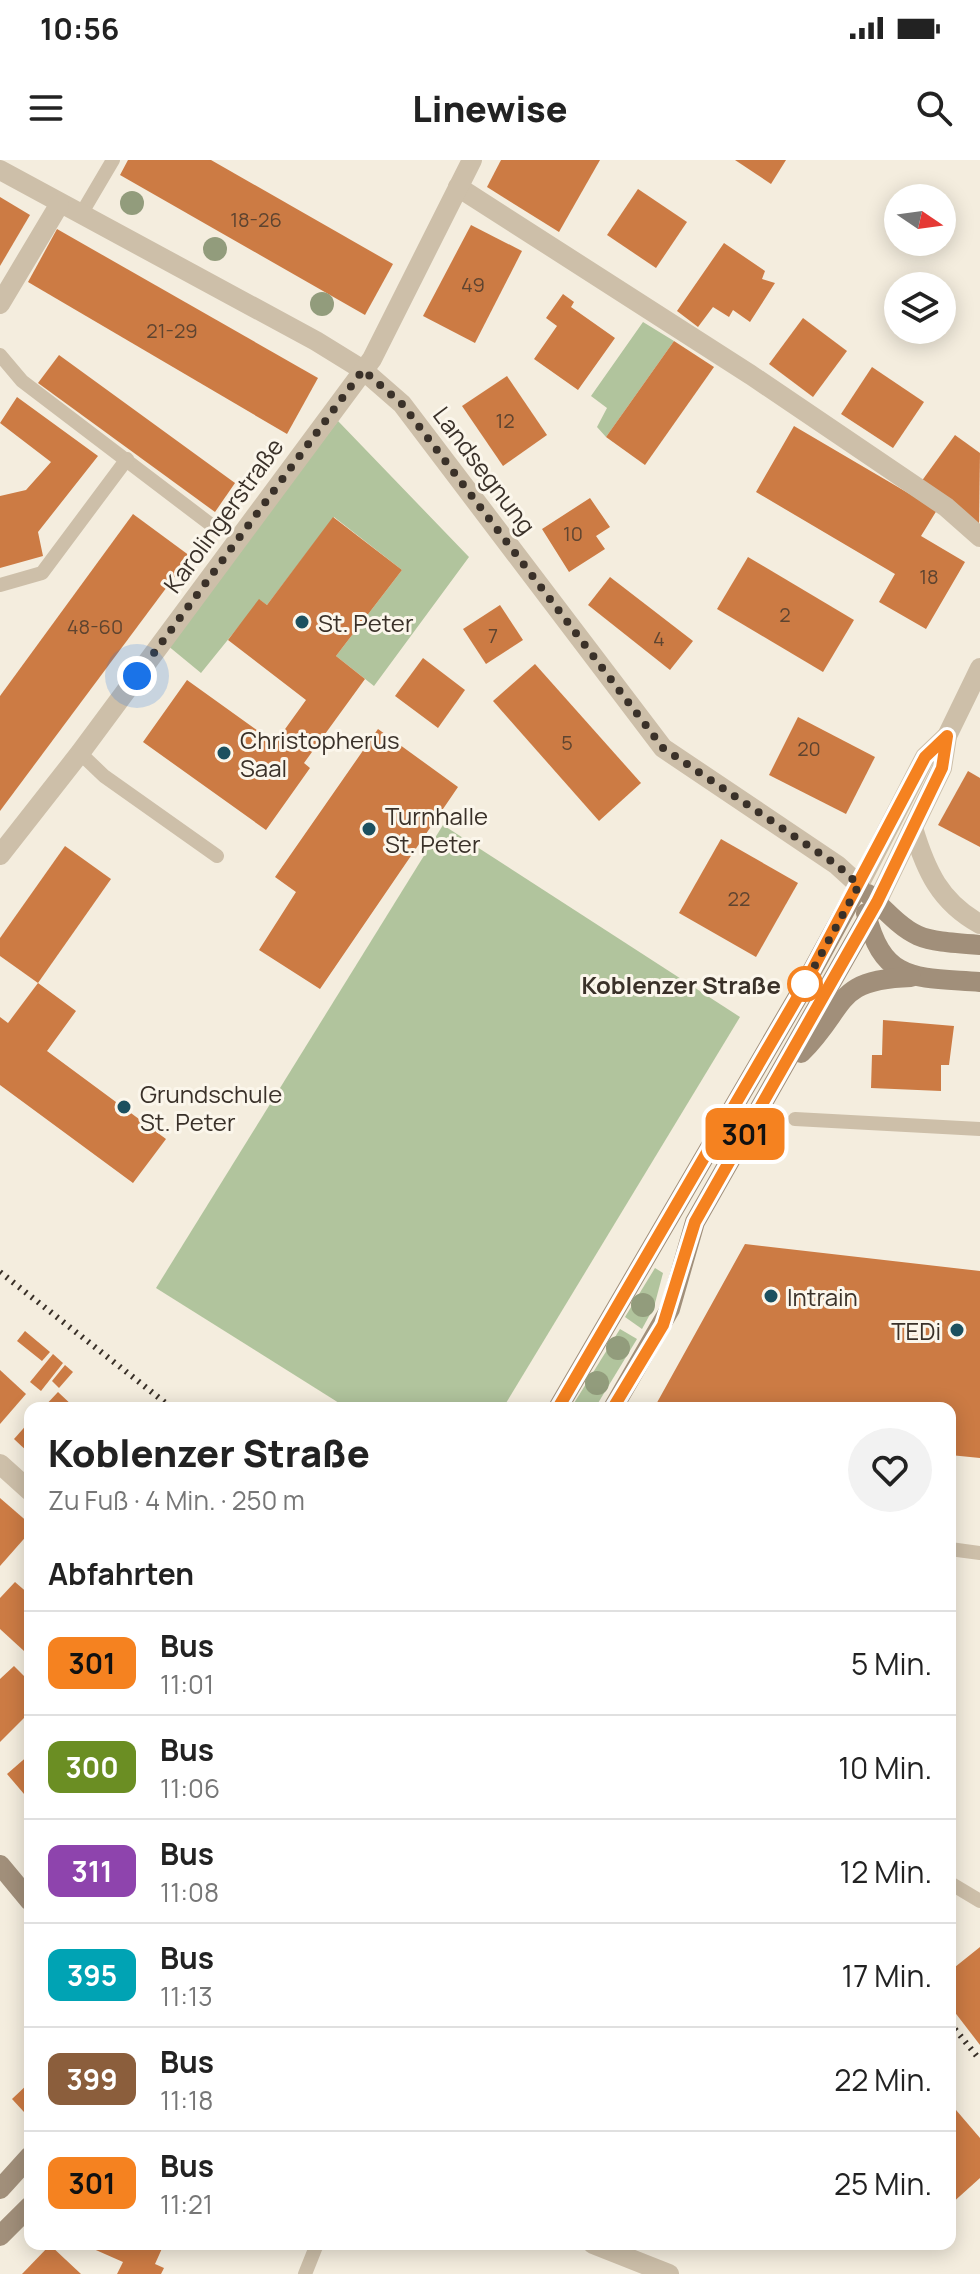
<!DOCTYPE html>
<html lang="de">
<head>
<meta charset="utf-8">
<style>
	:root { --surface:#fff; --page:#f2f2f2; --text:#222; --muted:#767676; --line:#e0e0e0 }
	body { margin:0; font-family:Manrope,sans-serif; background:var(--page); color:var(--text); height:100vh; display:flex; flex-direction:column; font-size:30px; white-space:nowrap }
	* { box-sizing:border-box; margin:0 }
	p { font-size:26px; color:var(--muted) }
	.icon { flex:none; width:44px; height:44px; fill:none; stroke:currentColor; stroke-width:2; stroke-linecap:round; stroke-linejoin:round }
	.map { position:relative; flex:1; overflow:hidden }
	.drawer { position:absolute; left:24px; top:1242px; width:932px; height:848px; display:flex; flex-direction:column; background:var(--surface); border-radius:16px; box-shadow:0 4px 20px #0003 }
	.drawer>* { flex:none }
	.badge { padding:0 16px; border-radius:12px; font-size:28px; line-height:52px }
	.needle { width:52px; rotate:103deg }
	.buttons { position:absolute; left:884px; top:24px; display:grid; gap:16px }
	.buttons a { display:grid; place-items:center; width:72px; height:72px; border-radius:50%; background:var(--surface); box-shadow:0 4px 20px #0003; font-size:40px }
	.you { position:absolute; width:40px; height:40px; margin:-20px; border:6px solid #fff; border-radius:50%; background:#1a73e8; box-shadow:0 0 0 12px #1a73e833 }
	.map>.badge { position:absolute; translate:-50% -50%; box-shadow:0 0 0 4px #fff }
	h2 { padding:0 24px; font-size:30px; line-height:72px }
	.round { display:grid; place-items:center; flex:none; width:84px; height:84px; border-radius:42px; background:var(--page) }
	.head { display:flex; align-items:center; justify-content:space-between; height:136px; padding:0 24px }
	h1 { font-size:38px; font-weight:800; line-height:60px }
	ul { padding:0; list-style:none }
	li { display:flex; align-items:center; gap:24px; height:104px; padding:0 24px; border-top:2px solid var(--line) }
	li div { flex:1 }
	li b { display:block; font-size:30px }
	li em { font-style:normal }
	li .badge { min-width:88px; font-weight:700; text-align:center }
	.status { display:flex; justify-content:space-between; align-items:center; height:56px; padding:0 40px; background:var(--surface); direction:ltr }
	.status svg { height:22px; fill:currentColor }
	header { display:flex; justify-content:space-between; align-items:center; height:104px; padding:0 24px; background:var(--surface); font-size:36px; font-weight:800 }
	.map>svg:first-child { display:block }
</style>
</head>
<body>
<div class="status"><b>10:56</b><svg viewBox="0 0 49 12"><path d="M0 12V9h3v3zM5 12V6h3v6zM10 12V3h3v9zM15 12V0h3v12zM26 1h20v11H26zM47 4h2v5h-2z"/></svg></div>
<header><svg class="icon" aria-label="menu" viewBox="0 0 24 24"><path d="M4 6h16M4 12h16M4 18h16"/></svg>Linewise<svg class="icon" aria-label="search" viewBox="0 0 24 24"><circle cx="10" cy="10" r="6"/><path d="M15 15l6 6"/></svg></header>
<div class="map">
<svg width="980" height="2114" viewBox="0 0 980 2114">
	<rect width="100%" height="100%" fill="#f4edde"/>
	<g fill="#b1c49d">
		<polygon points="643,162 674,181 606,277 597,267 607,248 591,236"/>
		<polygon points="338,261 469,397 374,526 336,496 402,410 334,357 267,445 260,440 201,513 167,485"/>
		<polygon points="443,665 740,857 503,1248 347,1248 156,1128"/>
		<polygon points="655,1108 663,1113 654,1147 642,1169 625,1157"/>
		<polygon points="620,1169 637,1179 595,1248 571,1248"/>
	</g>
	<g fill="#cc7b44">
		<polygon points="128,0 211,0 393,104 365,155 120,15"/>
		<polygon points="501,0 600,0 559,72 487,27"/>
		<polygon points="735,0 786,0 771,24"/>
		<polygon points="638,29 687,62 656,108 607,75"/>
		<polygon points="0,37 30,55 0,106"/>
		<polygon points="471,65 522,91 475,183 423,156"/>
		<polygon points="57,69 318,218 287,274 28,122"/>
		<polygon points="724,83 765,111 762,119 775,123 750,162 733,150 729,157 713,147 698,167 677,151"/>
		<polygon points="563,134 574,142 571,147 615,178 578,230 534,199 557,166 546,158"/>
		<polygon points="803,158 847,191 813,237 769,204"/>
		<polygon points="674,181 714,207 645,305 606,277"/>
		<polygon points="59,195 235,323 215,352 38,223"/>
		<polygon points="872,207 924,242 893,288 841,254"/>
		<polygon points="507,216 547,275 503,306 462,246"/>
		<polygon points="17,237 98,296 38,372 43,396 0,408 0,336 26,330 51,302 0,263"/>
		<polygon points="794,266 937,350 921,376 965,402 926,469 879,442 895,414 756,332"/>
		<polygon points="955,275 980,293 979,364 921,322"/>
		<polygon points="590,338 610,367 596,376 605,389 569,412 542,369"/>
		<polygon points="133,354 190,396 0,651 0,536"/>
		<polygon points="333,357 402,410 336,496 365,519 304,603 310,608 266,670 143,582 187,520 275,583 306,540 228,480 259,439 267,445"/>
		<polygon points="748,397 854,460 823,512 717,449"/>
		<polygon points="610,417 693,481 670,510 588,445"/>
		<polygon points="500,445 523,480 486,504 463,469"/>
		<polygon points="423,498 465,530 438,568 395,536"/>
		<polygon points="535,504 641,623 599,661 493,541"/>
		<polygon points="798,557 875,597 846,654 769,615"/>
		<polygon points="378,569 458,627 320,829 259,790 296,732 275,717"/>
		<polygon points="968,611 980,618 980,687 938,665"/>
		<polygon points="721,679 798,723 756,797 679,753"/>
		<polygon points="65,686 111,719 38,823 0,796 0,778"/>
		<polygon points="38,823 76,851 47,891 166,979 133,1023 0,925 0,857 8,863"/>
		<polygon points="883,860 954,866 949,905 941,905 941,931 871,928 872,895 882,895"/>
		<polygon points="745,1084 980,1111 980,1298 950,1295 950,1248 654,1248"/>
		<polygon points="25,1171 50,1192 42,1201 17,1181"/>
		<polygon points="53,1194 63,1203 41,1231 30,1222"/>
		<polygon points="65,1205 73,1212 59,1228 52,1221"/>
		<polygon points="0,1210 26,1234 0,1264"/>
		<polygon points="58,1232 75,1248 43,1248"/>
		<polygon points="30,1261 30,1294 14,1279"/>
		<polygon points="0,1338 30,1364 30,1372 0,1406"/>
		<polygon points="15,1422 30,1435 30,1484 24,1491 0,1469 0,1438"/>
		<polygon points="14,1506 30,1522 30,1552 0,1582 0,1519"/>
		<polygon points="30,1594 30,1641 7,1614"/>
		<polygon points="980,1787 980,1885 950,1846 950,1811"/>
		<polygon points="30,1922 30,1946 24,1952 12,1939"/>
		<polygon points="950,1943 980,1978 980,2018 950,2045"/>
		<polygon points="90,2084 164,2084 155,2104 164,2108 161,2114 117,2114 123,2102 89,2087"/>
		<polygon points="50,2085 81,2114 22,2114"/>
	</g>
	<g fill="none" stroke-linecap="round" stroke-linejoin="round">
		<g stroke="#cdbfa9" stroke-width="14">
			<polyline points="80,56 113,0"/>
			<polyline points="0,195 22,221 210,364"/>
			<polyline points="0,425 42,413 127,299"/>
			<polyline points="80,593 104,616 217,696"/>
			<polyline points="795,959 980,969"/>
			<polyline points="950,1389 980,1393"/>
			<polyline points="950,1723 980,1741"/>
			<polyline points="305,2114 317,2084"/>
		</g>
		<g stroke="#cdbfa9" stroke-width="20">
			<polyline points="0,10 316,181 363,210 402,244 663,588 837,705 859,725 925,597 947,576"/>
			<polyline points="458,27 751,215 946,347 980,377"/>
			<polyline points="0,144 59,45"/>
			<path d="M913,668c13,43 27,74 67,96"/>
			<polyline points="0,695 80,593 372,199 472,0"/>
			<polyline points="877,742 942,608 947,576 980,508"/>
			<polyline points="0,1304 30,1331"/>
			<polyline points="593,2084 669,2114"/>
		</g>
		<g stroke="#a18f7a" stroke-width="20">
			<path d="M868,734c47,46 45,46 112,51"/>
			<path d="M866,753c17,71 51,64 114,69"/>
			<path d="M801,893c48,-48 31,-73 110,-76"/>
			<polyline points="558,1248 800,833 859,725"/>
			<polyline points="613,1248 670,1149 695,1062 877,742"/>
			<polyline points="0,1705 30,1741"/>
			<polyline points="0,2029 30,1996"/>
			<polyline points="0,2076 30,2046"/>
		</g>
		<g stroke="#3a3129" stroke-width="6" stroke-dasharray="2 6" stroke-linecap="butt">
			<polyline points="0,1112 172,1248"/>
			<polyline points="950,1863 980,1900"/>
		</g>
	</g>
	<g fill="#929c7c">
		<circle cx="132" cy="43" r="12"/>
		<circle cx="215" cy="89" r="12"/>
		<circle cx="322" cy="144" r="12"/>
		<circle cx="643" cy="1145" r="12"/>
		<circle cx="618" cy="1188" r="12"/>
		<circle cx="597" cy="1223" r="12"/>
	</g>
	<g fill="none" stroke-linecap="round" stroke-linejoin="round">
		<defs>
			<polyline id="line" points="558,1248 800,833 925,597 947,576 942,608 877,742 695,1062 663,1165 613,1248"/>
		</defs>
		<use href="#line" stroke="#fff" stroke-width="18"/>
		<use href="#line" stroke="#f58220" stroke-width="12"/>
		<polyline stroke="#3a3129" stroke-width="8" stroke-dasharray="0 14.4" points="137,516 363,210 402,244 663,588 837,705 859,725 800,833 805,824"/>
	</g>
	<g fill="#1c505f" stroke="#fbf6eb" stroke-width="3">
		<circle cx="302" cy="462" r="8"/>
		<circle cx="224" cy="593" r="8"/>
		<circle cx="369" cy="669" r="8"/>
		<circle cx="124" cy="947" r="8"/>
		<circle cx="771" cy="1136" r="8"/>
		<circle cx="957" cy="1170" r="8"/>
	</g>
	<circle fill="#fff" stroke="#f58220" stroke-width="4" cx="805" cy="824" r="16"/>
	<g text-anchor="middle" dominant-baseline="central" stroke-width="6" stroke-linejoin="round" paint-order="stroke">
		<g font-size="20" fill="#5e4430">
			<text x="256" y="59">18-26</text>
			<text x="473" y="124">49</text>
			<text x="172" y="170">21-29</text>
			<text x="505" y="260">12</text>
			<text x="573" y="373">10</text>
			<text x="929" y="416">18</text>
			<text x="785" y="454">2</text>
			<text x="95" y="466">48-60</text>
			<text x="493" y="475">7</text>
			<text x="659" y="478">4</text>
			<text x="567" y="582">5</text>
			<text x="809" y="588">20</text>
			<text x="739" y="738">22</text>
		</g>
		<g font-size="24" fill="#3a3129" stroke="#fbf6eb">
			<text transform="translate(485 310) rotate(53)">Landsegnung</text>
			<text transform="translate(223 355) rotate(-54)">Karolingerstraße</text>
		</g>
		<g font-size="24" fill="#3a3129" stroke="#fbf6eb" text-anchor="start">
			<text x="318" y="462">St. Peter</text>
			<text x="240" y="579">Christopherus<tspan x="240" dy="28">Saal</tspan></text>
			<text x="385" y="655">Turnhalle<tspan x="385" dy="28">St. Peter</tspan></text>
			<text x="140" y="933">Grundschule<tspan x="140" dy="28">St. Peter</tspan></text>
			<text x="787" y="1136">Intrain</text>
			<text x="941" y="1170" text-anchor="end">TEDi</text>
		</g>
		<g font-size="24" font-weight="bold" fill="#3a3129" stroke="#fbf6eb" text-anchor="end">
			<text x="781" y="824">Koblenzer Straße</text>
		</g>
	</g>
</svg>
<div class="buttons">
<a><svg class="needle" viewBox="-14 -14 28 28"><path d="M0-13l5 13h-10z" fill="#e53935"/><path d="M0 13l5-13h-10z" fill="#767676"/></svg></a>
<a><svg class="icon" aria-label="layers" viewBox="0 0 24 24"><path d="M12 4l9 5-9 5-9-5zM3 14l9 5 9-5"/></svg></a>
</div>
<div class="you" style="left:137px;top:516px"></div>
<b class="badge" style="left:745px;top:974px;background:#f58220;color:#111">301</b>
<section class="drawer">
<div class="head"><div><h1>Koblenzer Straße</h1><p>Zu Fuß · 4 Min. · 250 m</p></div><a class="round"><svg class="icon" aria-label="heart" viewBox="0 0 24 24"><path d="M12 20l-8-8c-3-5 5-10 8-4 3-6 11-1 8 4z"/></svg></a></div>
<h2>Abfahrten</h2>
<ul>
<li><span class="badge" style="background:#f58220;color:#111">301</span><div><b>Bus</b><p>11:01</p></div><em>5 Min.</em></li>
<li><span class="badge" style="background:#6b8e23;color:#fff">300</span><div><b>Bus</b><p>11:06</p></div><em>10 Min.</em></li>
<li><span class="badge" style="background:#8e44ad;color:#fff">311</span><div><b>Bus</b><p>11:08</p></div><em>12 Min.</em></li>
<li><span class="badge" style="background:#00a3b4;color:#fff">395</span><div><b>Bus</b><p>11:13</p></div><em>17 Min.</em></li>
<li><span class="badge" style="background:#8b5e3c;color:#fff">399</span><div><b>Bus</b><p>11:18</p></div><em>22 Min.</em></li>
<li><span class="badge" style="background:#f58220;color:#111">301</span><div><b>Bus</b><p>11:21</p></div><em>25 Min.</em></li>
</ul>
</section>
</div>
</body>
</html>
